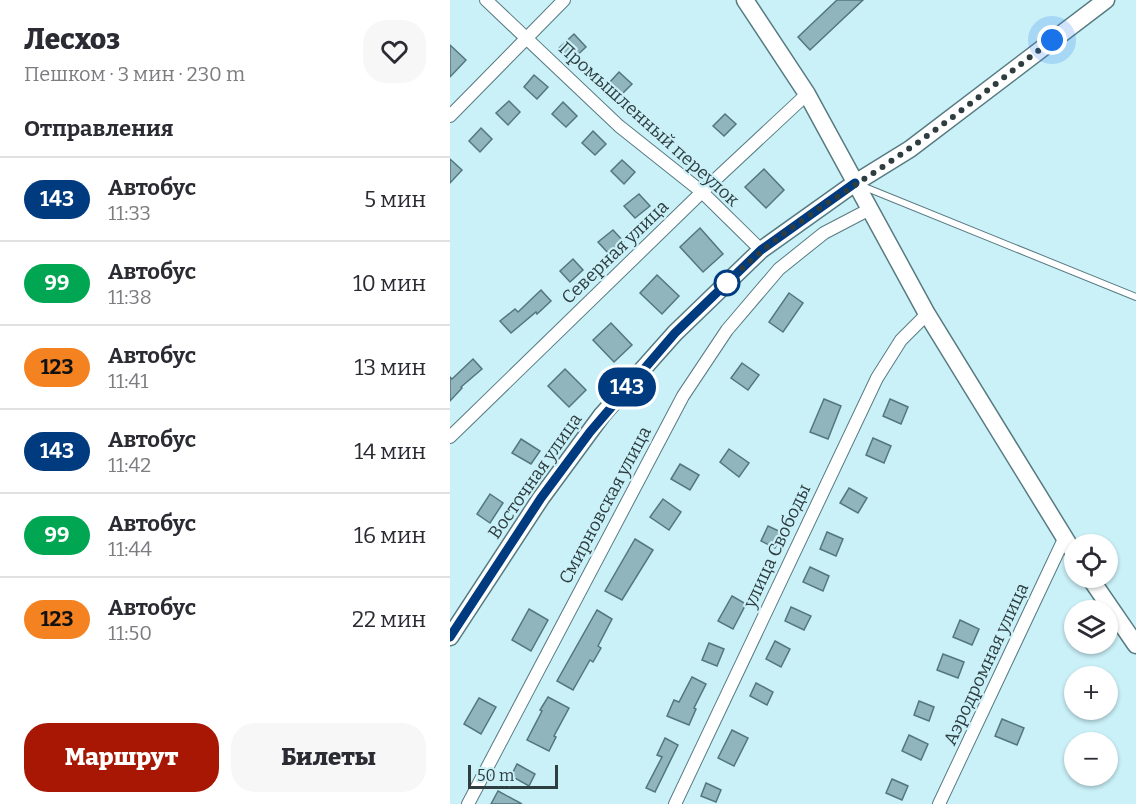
<!DOCTYPE html>
<html lang="ru">
<head>
<meta charset="utf-8">
<style>
	:root { --surface:#fff; --page:#f7f7f7; --text:#2b2b33; --muted:#7c7c81; --line:#e1e1e2; --accent:#a81703 }
	body { margin:0; font-family:Bitter,serif; background:var(--page); color:var(--text); height:100vh; display:flex; flex-direction:column; font-size:22px; white-space:nowrap }
	* { box-sizing:border-box; margin:0 }
	p { font-size:20px; color:var(--muted) }
	.icon { flex:none; width:33px; height:33px; fill:none; stroke:currentColor; stroke-width:2; stroke-linecap:round; stroke-linejoin:round }
	.map { position:relative; flex:1; overflow:hidden }
	.side { display:flex; flex-direction:column; background:var(--surface); width:450px }
	.side>* { flex:none }
	.badge { padding:0 12px; border-radius:20px; font-size:21px; line-height:39px }
	.controls { position:absolute; left:614px; top:534px; display:grid; gap:12px }
	.controls a { display:grid; place-items:center; width:54px; height:54px; border-radius:50%; background:var(--surface); box-shadow:0 2px 4px #0004; font-size:30px }
	.scale { position:absolute; left:18px; bottom:15px; width:90px; box-sizing:border-box; padding-left:6px; border:3px solid #2e3d40; border-top:0; font-size:16px; line-height:21px; white-space:nowrap; color:#2e3d40; -webkit-text-stroke:4px #caf0f8; paint-order:stroke }
	.you { position:absolute; width:30px; height:30px; margin:-15px; border:4px solid #fff; border-radius:50%; background:#1a73e8; box-shadow:0 0 0 9px #1a73e833 }
	.map>.badge { position:absolute; translate:-50% -50%; box-shadow:0 0 0 3px #fff }
	h2 { padding:0 24px; font-size:22px; line-height:54px }
	.round { display:grid; place-items:center; flex:none; width:63px; height:63px; border-radius:24px; background:var(--page) }
	.headline { display:flex; align-items:center; justify-content:space-between; height:102px; padding:0 24px }
	h1 { font-size:28px; font-weight:800; line-height:45px }
	.action { display:flex; gap:12px; margin-top:auto; padding:12px 24px }
	.action a { flex:1; height:69px; border-radius:24px; background:var(--accent); color:#fff; font-size:24px; font-weight:800; line-height:69px; text-align:center }
	.action a+a { background:var(--page); color:var(--text) }
	ul { padding:0; list-style:none }
	li { display:flex; align-items:center; gap:18px; height:84px; padding:0 24px; border-top:2px solid var(--line) }
	li div { flex:1 }
	li b { display:block; font-size:22px }
	li em { font-style:normal }
	li .badge { min-width:66px; font-weight:700; text-align:center }
	main { display:flex; flex:1; min-height:0 }
	.map>svg:first-child { display:block }
</style>
</head>
<body>
<main>
<section class="side">
<div class="headline"><div><h1>Лесхоз</h1><p>Пешком · 3 мин · 230 m</p></div><a class="round"><svg class="icon" aria-label="heart" viewBox="0 0 24 24"><path d="M12 20l-8-8c-3-5 5-10 8-4 3-6 11-1 8 4z"/></svg></a></div>
<h2>Отправления</h2>
<ul>
<li><span class="badge" style="background:#003b80;color:#fff">143</span><div><b>Автобус</b><p>11:33</p></div><em>5 мин</em></li>
<li><span class="badge" style="background:#00a651;color:#fff">99</span><div><b>Автобус</b><p>11:38</p></div><em>10 мин</em></li>
<li><span class="badge" style="background:#f58220;color:#111">123</span><div><b>Автобус</b><p>11:41</p></div><em>13 мин</em></li>
<li><span class="badge" style="background:#003b80;color:#fff">143</span><div><b>Автобус</b><p>11:42</p></div><em>14 мин</em></li>
<li><span class="badge" style="background:#00a651;color:#fff">99</span><div><b>Автобус</b><p>11:44</p></div><em>16 мин</em></li>
<li><span class="badge" style="background:#f58220;color:#111">123</span><div><b>Автобус</b><p>11:50</p></div><em>22 мин</em></li>
</ul>
<div class="action"><a>Маршрут</a><a>Билеты</a></div>
</section>
<div class="map">
<svg width="686" height="804" viewBox="0 0 686 804">
	<rect width="100%" height="100%" fill="#caf0f8"/>
	<g fill="#90b5bc" stroke="#54777e" stroke-width="1.5">
		<polygon points="387,0 413,0 360,50 348,37"/>
		<polygon points="124,34 136,47 121,61 109,48"/>
		<polygon points="0,45 16,60 0,77"/>
		<polygon points="169,72 182,84 171,95 159,83"/>
		<polygon points="84,75 98,87 87,99 74,87"/>
		<polygon points="59,101 70,112 58,125 46,113"/>
		<polygon points="113,102 127,116 116,127 102,114"/>
		<polygon points="275,114 286,124 274,136 263,126"/>
		<polygon points="31,128 42,139 30,152 19,141"/>
		<polygon points="143,131 156,144 145,155 132,143"/>
		<polygon points="0,159 12,170 0,183"/>
		<polygon points="172,160 185,172 174,184 161,171"/>
		<polygon points="314,169 334,190 316,208 295,187"/>
		<polygon points="189,194 200,206 185,218 174,206"/>
		<polygon points="250,228 273,254 253,272 230,247"/>
		<polygon points="163,230 174,242 159,254 148,242"/>
		<polygon points="123,259 133,270 120,282 110,271"/>
		<polygon points="207,275 229,296 212,314 190,293"/>
		<polygon points="91,290 101,301 87,314 86,312 61,333 50,321 65,309 68,312"/>
		<polygon points="339,293 353,303 333,332 319,322"/>
		<polygon points="161,323 182,345 164,362 143,340"/>
		<polygon points="23,359 32,369 11,387 12,388 0,401 0,377 2,379"/>
		<polygon points="292,363 309,375 298,390 281,378"/>
		<polygon points="115,369 136,390 119,407 98,386"/>
		<polygon points="374,399 391,406 378,439 360,432"/>
		<polygon points="440,399 458,407 451,424 433,416"/>
		<polygon points="423,438 441,446 434,463 416,455"/>
		<polygon points="71,439 90,451 81,464 62,453"/>
		<polygon points="279,449 299,463 289,477 270,462"/>
		<polygon points="230,464 249,475 240,490 221,479"/>
		<polygon points="399,488 417,498 408,513 390,503"/>
		<polygon points="40,494 53,503 40,523 27,514"/>
		<polygon points="213,499 231,512 219,530 200,517"/>
		<polygon points="318,526 333,533 325,548 311,541"/>
		<polygon points="377,532 393,539 386,556 370,549"/>
		<polygon points="185,539 203,550 172,600 155,591"/>
		<polygon points="360,567 379,576 373,591 353,582"/>
		<polygon points="282,596 296,604 283,629 268,621"/>
		<polygon points="341,607 361,616 354,630 335,621"/>
		<polygon points="79,609 98,620 81,651 62,640"/>
		<polygon points="147,610 162,619 148,646 151,648 143,662 140,660 123,690 107,681"/>
		<polygon points="510,620 529,629 522,645 503,637"/>
		<polygon points="325,641 340,649 331,667 316,659"/>
		<polygon points="259,643 274,649 267,666 252,660"/>
		<polygon points="493,654 514,662 508,678 487,670"/>
		<polygon points="242,677 256,684 244,708 246,709 239,725 217,716 224,700 229,702"/>
		<polygon points="306,683 323,692 317,705 300,696"/>
		<polygon points="98,697 119,708 104,736 106,737 99,751 77,740 92,711 90,710"/>
		<polygon points="29,698 46,707 31,734 14,724"/>
		<polygon points="469,701 484,707 479,721 464,715"/>
		<polygon points="552,719 574,728 567,745 545,736"/>
		<polygon points="282,730 298,738 284,766 268,758"/>
		<polygon points="459,735 478,744 471,760 452,751"/>
		<polygon points="215,738 228,745 205,792 196,788 212,757 207,755"/>
		<polygon points="67,764 85,774 79,786 61,776"/>
		<polygon points="442,779 458,786 452,800 436,793"/>
		<polygon points="256,783 271,790 266,802 251,796"/>
		<polygon points="48,791 72,804 41,804"/>
	</g>
	<g fill="none" stroke-linecap="round" stroke-linejoin="round">
		<defs>
			<polyline id="lane" points="412,186 686,297"/>
			<g id="street">
				<polyline points="36,0 169,126 252,192 311,250"/>
				<polyline points="0,116 114,0"/>
				<polyline points="0,437 252,192 357,94"/>
				<polyline points="18,804 233,396 277,330 329,269 374,233 420,209"/>
				<polyline points="225,804 427,378 451,340 477,314"/>
				<polyline points="489,804 614,539"/>
			</g>
			<g id="secondary">
				<polyline points="295,0 357,94 477,314 624,553"/>
				<polyline points="640,578 686,645"/>
				<polyline points="0,637 91,498 152,415 225,333 311,250 405,183 460,149 656,0"/>
			</g>
		</defs>
		<use href="#lane" stroke="#587b82" stroke-width="8"/>
		<use href="#street" stroke="#587b82" stroke-width="14"/>
		<use href="#secondary" stroke="#587b82" stroke-width="19"/>
		<use href="#lane" stroke="#fff" stroke-width="6"/>
		<use href="#street" stroke="#fff" stroke-width="12"/>
		<use href="#secondary" stroke="#fff" stroke-width="16"/>
	</g>
	<g fill="none" stroke-linecap="round" stroke-linejoin="round">
		<defs>
			<polyline id="line" points="0,637 91,498 140,432 225,333 311,250 405,183"/>
		</defs>
		<use href="#line" stroke="#fff" stroke-width="14"/>
		<use href="#line" stroke="#003b80" stroke-width="9"/>
		<path stroke="#2e3d40" stroke-width="6" stroke-dasharray="0 10.8" d="M277,283c52,-54 121,-91 183,-135 49,-34 95,-72 142,-108"/>
	</g>
	<circle fill="#fff" stroke="#003b80" stroke-width="3" cx="277" cy="283" r="12"/>
	<g text-anchor="middle" dominant-baseline="central" stroke-width="4.5" stroke-linejoin="round" paint-order="stroke">
		<g font-size="18" fill="#2e3d40" stroke="#caf0f8">
			<text transform="translate(199 124) rotate(42)">Промышленный переулок</text>
			<text transform="translate(165 252) rotate(-44)">Северная улица</text>
			<text transform="translate(85 476) rotate(-55)">Восточная улица</text>
			<text transform="translate(155 505) rotate(-62)">Смирновская улица</text>
			<text transform="translate(327 546) rotate(-65)">улица Свободы</text>
			<text transform="translate(536 664) rotate(-65)">Аэродромная улица</text>
		</g>
	</g>
</svg>
<div class="controls">
<a><svg class="icon" aria-label="locate" viewBox="0 0 24 24"><circle cx="12" cy="12" r="6"/><path d="M12 2v4M12 18v4M2 12h4M18 12h4"/></svg></a>
<a><svg class="icon" aria-label="layers" viewBox="0 0 24 24"><path d="M12 4l9 5-9 5-9-5zM3 14l9 5 9-5"/></svg></a>
<a>+</a>
<a>−</a>
</div>
<div class="scale">50 m</div>
<div class="you" style="left:602px;top:40px"></div>
<b class="badge" style="left:177px;top:387px;background:#003b80;color:#fff">143</b>
</div>
</main>
</body>
</html>
